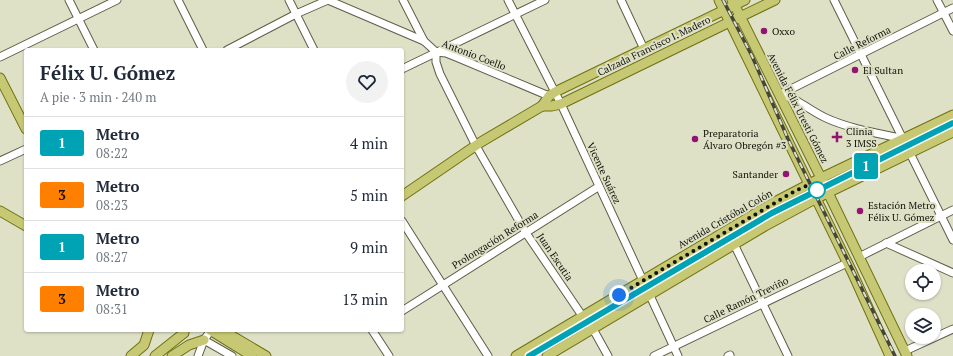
<!DOCTYPE html>
<html lang="es">
<head>
<meta charset="utf-8">
<style>
	:root { --surface:#fff; --page:#f2f2f3; --text:#1f2937; --muted:#747a83; --line:#e0e1e3 }
	body { margin:0; font-family:"PT Serif",serif; background:var(--page); color:var(--text); height:100vh; display:flex; flex-direction:column; font-size:15px; white-space:nowrap }
	* { box-sizing:border-box; margin:0 }
	p { font-size:13px; color:var(--muted) }
	.icon { flex:none; width:22px; height:22px; fill:none; stroke:currentColor; stroke-width:2; stroke-linecap:round; stroke-linejoin:round }
	.map { position:relative; flex:1; overflow:hidden }
	.panel { position:absolute; left:24px; top:48px; width:380px; height:284px; display:flex; flex-direction:column; background:var(--surface); border-radius:4px; box-shadow:0 1px 3px #0004 }
	.panel>* { flex:none }
	.badge { padding:0 8px; border-radius:3px; font-size:14px; line-height:26px }
	.fabs { position:absolute; left:905px; top:264px; display:grid; gap:8px }
	.fabs a { display:grid; place-items:center; width:36px; height:36px; border-radius:50%; background:var(--surface); box-shadow:0 1px 3px #0004; font-size:20px }
	.you { position:absolute; width:20px; height:20px; margin:-10px; border:3px solid #fff; border-radius:50%; background:#1a73e8; box-shadow:0 0 0 6px #1a73e833 }
	.map>.badge { position:absolute; translate:-50% -50%; box-shadow:0 0 0 2px #fff }
	.round { display:grid; place-items:center; flex:none; width:42px; height:42px; border-radius:21px; background:var(--page) }
	.head { display:flex; align-items:center; justify-content:space-between; height:68px; padding:0 16px }
	h1 { font-size:19px; font-weight:800; line-height:30px }
	ul { padding:0; list-style:none }
	li { display:flex; align-items:center; gap:12px; height:52px; padding:0 16px; border-top:1px solid var(--line) }
	li div { flex:1 }
	li b { display:block; font-size:15px }
	li em { font-style:normal }
	li .badge { min-width:44px; font-weight:700; text-align:center }
	.map>svg:first-child { display:block }
</style>
</head>
<body>
<div class="map">
<svg width="953" height="356" viewBox="0 0 953 356">
	<rect width="100%" height="100%" fill="#dfe1c7"/>
	<g fill="none" stroke-linecap="round" stroke-linejoin="round">
		<defs>
			<g id="minor">
				<polyline points="69,0 94,50"/>
				<polyline points="178,0 203,50"/>
				<polyline points="289,0 314,50"/>
				<polyline points="328,0 424,41 436,52 446,53 456,57 549,96"/>
				<polyline points="403,0 424,41"/>
				<polyline points="508,0 561,104 678,356"/>
				<polyline points="621,0 644,49"/>
				<polyline points="834,0 953,240"/>
				<polyline points="937,0 953,31"/>
				<polyline points="227,50 296,14 328,0"/>
				<polyline points="436,52 436,62 440,74 476,146 526,233 583,317 593,329 608,356"/>
				<polyline points="0,57 117,0"/>
				<polyline points="402,69 545,0"/>
				<polyline points="779,95 953,8"/>
				<path d="M780,97h9l5,2c10,6 21,14 32,19 24,11 52,15 78,21"/>
				<polyline points="0,161 26,149"/>
				<polyline points="402,221 488,356"/>
				<polyline points="886,243 953,273"/>
				<polyline points="734,244 788,356"/>
				<polyline points="859,257 953,210"/>
				<polyline points="402,311 598,187"/>
				<polyline points="372,330 389,356"/>
				<polyline points="204,340 232,356"/>
				<polyline points="905,351 953,329"/>
				<polyline points="198,356 204,340 211,330"/>
				<polyline points="654,356 847,263"/>
				<polyline points="728,356 730,355"/>
			</g>
			<g id="major">
				<polyline points="719,0 852,272 890,356"/>
				<polyline points="732,0 821,178 907,356"/>
				<polyline points="0,78 26,129"/>
				<polyline points="542,106 552,106 561,104 775,0"/>
				<polyline points="402,196 481,142 542,106 549,96 555,92 745,0"/>
				<polyline points="0,211 26,226"/>
				<polyline points="210,330 252,356"/>
				<polyline points="222,330 266,356"/>
				<polyline points="131,356 144,345 149,330"/>
				<polyline points="155,356 184,333"/>
				<polyline points="172,356 189,345 204,340"/>
				<polyline points="516,356 773,203 821,178 953,115"/>
				<polyline points="547,356 765,226 815,199 953,132"/>
			</g>
		</defs>
		<use href="#minor" stroke="#5d5e48" stroke-width="9"/>
		<use href="#major" stroke="#6f7111" stroke-width="11"/>
		<use href="#minor" stroke="#fff" stroke-width="7"/>
		<use href="#major" stroke="#c7c873" stroke-width="9"/>
		<defs>
			<g id="rail">
				<polyline points="723,0 752,56 788,139 895,356"/>
				<polyline points="529,356 772,213 953,123"/>
			</g>
		</defs>
		<use href="#rail" stroke="#454639" stroke-width="3.5"/>
		<use href="#rail" stroke="#dfe1c7" stroke-width="2" stroke-dasharray="6" stroke-linecap="butt"/>
	</g>
	<g fill="none" stroke-linecap="round" stroke-linejoin="round">
		<defs>
			<polyline id="line" points="529,356 772,213 953,123"/>
		</defs>
		<use href="#line" stroke="#fff" stroke-width="9"/>
		<use href="#line" stroke="#00a3b4" stroke-width="6"/>
		<polyline stroke="#111209" stroke-width="4" stroke-dasharray="0 7.2" points="619,295 795,191 808,185 812,192 817,190"/>
	</g>
	<g fill="#921470" stroke="#dfe1c7" stroke-width="1.5">
		<circle cx="764" cy="31" r="4"/>
		<circle cx="855" cy="70" r="4"/>
		<path d="M835 131h4v4h4v4h-4v4h-4v-4h-4v-4h4z"/>
		<circle cx="695" cy="139" r="4"/>
		<circle cx="786" cy="174" r="4"/>
		<circle cx="860" cy="211" r="4"/>
	</g>
	<circle fill="#fff" stroke="#00a3b4" stroke-width="2" cx="817" cy="190" r="8"/>
	<g text-anchor="middle" dominant-baseline="central" stroke-width="4" stroke-linejoin="round" paint-order="stroke">
		<g font-size="10" fill="#111209" stroke="#dfe1c7" text-anchor="start">
			<text x="772" y="31">Oxxo</text>
			<text x="863" y="70">El Sultan</text>
			<text x="846" y="131">Clinia<tspan x="846" dy="12">3 IMSS</tspan></text>
			<text x="703" y="133">Preparatoria<tspan x="703" dy="12">Álvaro Obregón #3</tspan></text>
			<text x="778" y="174" text-anchor="end">Santander</text>
			<text x="868" y="205">Estación Metro<tspan x="868" dy="12">Félix U. Gómez</tspan></text>
		</g>
		<g font-size="10" fill="#111209" stroke="#dfe1c7">
			<text transform="translate(862 43) rotate(-27)">Calle Reforma</text>
			<text transform="translate(654 46) rotate(-26)">Calzada Francisco I. Madero</text>
			<text transform="translate(474 55) rotate(21)">Antonio Coello</text>
			<text transform="translate(798 108) rotate(63)">Avenida Félix Uresti Gómez</text>
			<text transform="translate(604 173) rotate(65)">Vicente Suárez</text>
			<text transform="translate(725 219) rotate(-30)">Avenida Cristóbal Colón</text>
			<text transform="translate(495 240) rotate(-32)">Prolongación Reforma</text>
			<text transform="translate(555 257) rotate(56)">Juan Escutia</text>
			<text transform="translate(746 300) rotate(-26)">Calle Ramón Treviño</text>
		</g>
	</g>
</svg>
<div class="fabs">
<a><svg class="icon" aria-label="locate" viewBox="0 0 24 24"><circle cx="12" cy="12" r="6"/><path d="M12 2v4M12 18v4M2 12h4M18 12h4"/></svg></a>
<a><svg class="icon" aria-label="layers" viewBox="0 0 24 24"><path d="M12 4l9 5-9 5-9-5zM3 14l9 5 9-5"/></svg></a>
</div>
<div class="you" style="left:619px;top:295px"></div>
<b class="badge" style="left:866px;top:166px;background:#00a3b4;color:#fff">1</b>
<section class="panel">
<div class="head"><div><h1>Félix U. Gómez</h1><p>A pie · 3 min · 240 m</p></div><a class="round"><svg class="icon" aria-label="heart" viewBox="0 0 24 24"><path d="M12 20l-8-8c-3-5 5-10 8-4 3-6 11-1 8 4z"/></svg></a></div>
<ul>
<li><span class="badge" style="background:#00a3b4;color:#fff">1</span><div><b>Metro</b><p>08:22</p></div><em>4 min</em></li>
<li><span class="badge" style="background:#ff8000;color:#111">3</span><div><b>Metro</b><p>08:23</p></div><em>5 min</em></li>
<li><span class="badge" style="background:#00a3b4;color:#fff">1</span><div><b>Metro</b><p>08:27</p></div><em>9 min</em></li>
<li><span class="badge" style="background:#ff8000;color:#111">3</span><div><b>Metro</b><p>08:31</p></div><em>13 min</em></li>
</ul>
</section>
</div>
</body>
</html>
